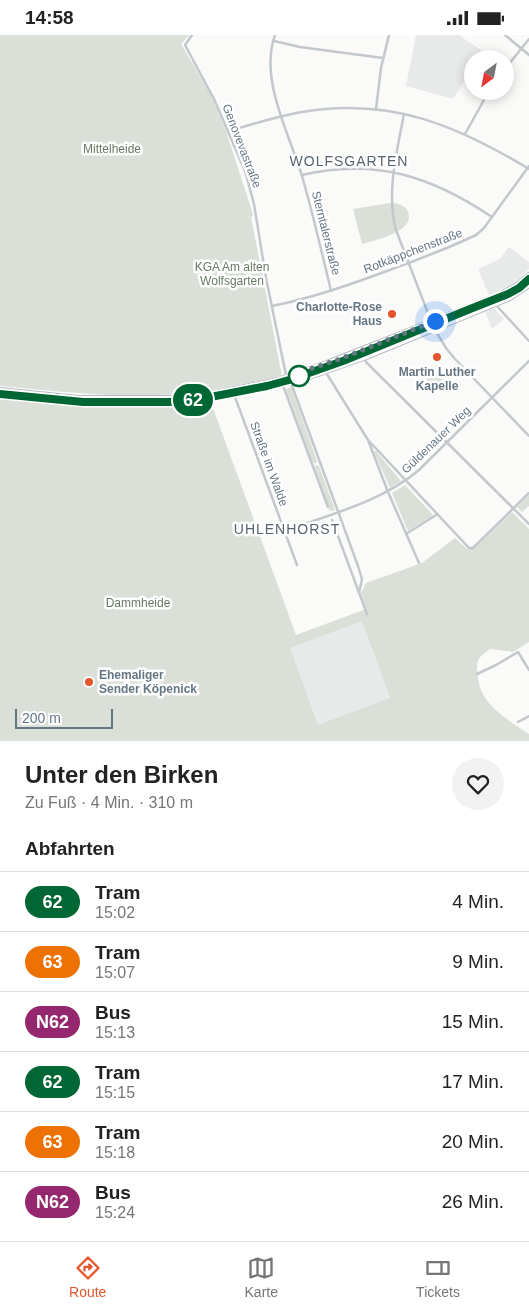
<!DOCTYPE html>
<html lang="de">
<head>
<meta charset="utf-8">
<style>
	:root { --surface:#fff; --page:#f2f2f2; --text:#222; --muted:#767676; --line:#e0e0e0; --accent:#e4572e }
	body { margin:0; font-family:Arial,sans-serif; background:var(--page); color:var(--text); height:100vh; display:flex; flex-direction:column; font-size:19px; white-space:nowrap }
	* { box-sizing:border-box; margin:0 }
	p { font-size:16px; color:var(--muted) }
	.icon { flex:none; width:28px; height:28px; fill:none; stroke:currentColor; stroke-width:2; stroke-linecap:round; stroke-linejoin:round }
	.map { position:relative; height:706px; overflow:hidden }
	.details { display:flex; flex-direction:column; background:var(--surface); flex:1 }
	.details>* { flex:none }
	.badge { padding:0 10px; border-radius:16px; font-size:18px; line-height:32px }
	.needle { width:32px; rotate:212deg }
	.tools { position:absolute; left:464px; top:15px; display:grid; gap:10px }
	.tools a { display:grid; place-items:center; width:50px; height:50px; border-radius:50%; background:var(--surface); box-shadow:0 2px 12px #0003; font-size:25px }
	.scale { position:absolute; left:15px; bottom:12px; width:98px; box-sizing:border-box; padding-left:5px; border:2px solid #657683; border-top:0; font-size:14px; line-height:18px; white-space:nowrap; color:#657683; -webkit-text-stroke:4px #fff; paint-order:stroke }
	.you { position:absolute; width:25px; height:25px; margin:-12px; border:4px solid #fff; border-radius:50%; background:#1a73e8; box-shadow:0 0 0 8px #1a73e833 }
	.map>.badge { position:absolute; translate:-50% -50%; box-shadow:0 0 0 2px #fff }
	h2 { padding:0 25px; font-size:19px; line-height:45px }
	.round { display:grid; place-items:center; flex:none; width:52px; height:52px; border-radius:26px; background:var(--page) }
	.overview { display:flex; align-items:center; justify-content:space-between; height:85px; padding:0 25px }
	h1 { font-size:24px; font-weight:800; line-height:38px }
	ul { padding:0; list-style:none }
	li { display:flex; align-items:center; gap:15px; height:60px; padding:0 25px; border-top:1px solid var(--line) }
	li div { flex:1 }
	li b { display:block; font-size:19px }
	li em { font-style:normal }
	li .badge { min-width:55px; font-weight:700; text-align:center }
	.status { display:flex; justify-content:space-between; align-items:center; height:35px; padding:0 25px; background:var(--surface); direction:ltr }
	.status svg { height:14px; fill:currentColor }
	.dock { display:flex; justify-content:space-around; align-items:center; height:70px; border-top:1px solid var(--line); background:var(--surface); font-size:14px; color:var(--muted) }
	.dock a { display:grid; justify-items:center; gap:2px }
	.dock .on { color:var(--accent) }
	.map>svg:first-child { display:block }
</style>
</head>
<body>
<div class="status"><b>14:58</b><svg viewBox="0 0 49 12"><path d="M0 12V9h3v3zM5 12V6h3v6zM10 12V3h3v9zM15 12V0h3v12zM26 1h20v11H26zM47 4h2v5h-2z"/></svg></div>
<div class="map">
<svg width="529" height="706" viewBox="0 0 529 706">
	<rect width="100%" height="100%" fill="#fafaf8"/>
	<g fill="#e8e9e9">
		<polygon points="416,0 459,0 485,18 480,24 472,24 472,34 453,64 406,51"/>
		<polygon points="509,212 529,227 529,234 514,249 489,260 478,234 500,224"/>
		<polygon points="494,273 504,284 492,294 485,277"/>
		<polygon points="362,586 390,663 318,691 289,613"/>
	</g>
	<g fill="#dadfd7" fill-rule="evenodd">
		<path d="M0,0h189l-8,9 29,49 16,38 26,80 1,5 -2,1 31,159c-35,7 -71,16 -106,18 -58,5 -118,-3 -176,-8z"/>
		<path d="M390,168c6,0 13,1 17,7 12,21 -32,30 -45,34l-9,-35z"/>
		<polygon points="456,329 457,330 434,352 422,340 433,331 442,342"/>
		<polygon points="291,352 317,426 316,428 313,428 286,354"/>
		<path d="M0,363c67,9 143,13 210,2l86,235 70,-26 -5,-16 5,-10 56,-20 33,-25 12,11h7l38,-37 17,17v113l-16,10 -23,-3c-14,10 -14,12 -12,29 3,27 30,42 51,56v7h-529zM362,586l28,77 -72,27 -28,-77z"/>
		<polygon points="376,416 401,446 390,453 374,417"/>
		<polygon points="316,430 319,431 335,475 330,476 315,432"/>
		<polygon points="405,450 433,480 408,496 392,458"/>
		<polygon points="529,460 529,471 522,477 517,472"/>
	</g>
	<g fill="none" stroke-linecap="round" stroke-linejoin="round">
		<defs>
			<g id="secondary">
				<polyline points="278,345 291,348 321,338 369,321 510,263 529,250"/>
				<polyline points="0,355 78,363 176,363 197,362 278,345 319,331 499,260 516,251 529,240"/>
			</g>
		</defs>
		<use href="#secondary" stroke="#b3babf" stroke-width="6"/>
		<g stroke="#c3c8cc" stroke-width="2.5">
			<polyline points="192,0 185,10 214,64 245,136 254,169 266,243 286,340 291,348 358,531 362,544 359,558"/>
			<path d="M275,0c-16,44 14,98 27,141 11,38 20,77 29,115"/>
			<polyline points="505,0 529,20"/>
			<polyline points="274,6 300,12 383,23"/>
			<polyline points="505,34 529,4"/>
			<polyline points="376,74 381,33 389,0"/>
			<path d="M404,79c-7,37 -18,79 -8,116l35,91"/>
			<path d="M229,96c24,-7 49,-15 73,-19 88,-15 154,13 227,57"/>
			<polyline points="465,99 489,56"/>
			<path d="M302,140c73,-17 129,1 190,42"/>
			<polyline points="495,269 529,306"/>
			<path d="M272,271c40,-8 77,-21 115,-35 30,-11 60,-22 89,-36l8,-7 45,-62"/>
			<polyline points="435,295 446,313 455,324 529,401"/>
			<polyline points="365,322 366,327 529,489"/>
			<polyline points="325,336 368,405 388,457 419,528"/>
			<polyline points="281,345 328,472"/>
			<polyline points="235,362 297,530"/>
			<polyline points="368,405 469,513 473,513 529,458"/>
			<polyline points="332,485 367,579"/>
			<path d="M284,496c45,-16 99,-30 135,-61l110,-109"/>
			<polyline points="406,499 436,480"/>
			<polyline points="477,639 496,630 518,617 529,635"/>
			<polyline points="518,687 529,681"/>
		</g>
		<use href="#secondary" stroke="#fff" stroke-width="4"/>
		<polyline stroke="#a2aab0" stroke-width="1" points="0,359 83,367 168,367 189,365 267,351 289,345 343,326 470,274 508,259 519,253 529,244"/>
	</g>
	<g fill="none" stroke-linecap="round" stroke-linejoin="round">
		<defs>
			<polyline id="line" points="0,359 83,367 168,367 190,366 267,351 289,345 343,326 470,274 508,259 519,253 529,244"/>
		</defs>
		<use href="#line" stroke="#fff" stroke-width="11"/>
		<use href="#line" stroke="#063" stroke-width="8"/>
		<polyline stroke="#657683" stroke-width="5" stroke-dasharray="0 9" points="299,341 298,338 340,324 435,286"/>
	</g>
	<g fill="#e4572e" stroke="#fff" stroke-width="2">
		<circle cx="392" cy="279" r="5"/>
		<circle cx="437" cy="322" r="5"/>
		<circle cx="89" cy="647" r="5"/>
	</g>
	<circle fill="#fff" stroke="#063" stroke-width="2.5" cx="299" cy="341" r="10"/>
	<g text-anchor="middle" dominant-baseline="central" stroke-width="5" stroke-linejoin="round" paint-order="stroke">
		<g font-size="12" fill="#657683" stroke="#fff">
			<text transform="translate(242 111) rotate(69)">Genovevastraße</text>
			<text transform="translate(326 198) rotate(76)">Sterntalerstraße</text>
			<text transform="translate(413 216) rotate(-21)">Rotkäppchenstraße</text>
			<text transform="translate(436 405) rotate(-44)">Güldenauer Weg</text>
			<text transform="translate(269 429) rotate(70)">Straße im Walde</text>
		</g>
		<g font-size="12" fill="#687a64" stroke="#fff">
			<text x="112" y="114">Mittelheide</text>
			<text x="232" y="232">KGA Am alten<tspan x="232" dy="14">Wolfsgarten</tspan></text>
			<text x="138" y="568">Dammheide</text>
		</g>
		<g font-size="12" font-weight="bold" fill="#657683" stroke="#fff" text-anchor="end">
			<text x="382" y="272">Charlotte-Rose<tspan x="382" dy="14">Haus</tspan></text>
			<text x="437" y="337" text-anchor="middle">Martin Luther<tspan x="437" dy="14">Kapelle</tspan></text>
			<text x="99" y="640" text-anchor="start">Ehemaliger<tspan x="99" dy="14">Sender Köpenick</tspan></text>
		</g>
		<g font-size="14" letter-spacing="1" fill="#57646e" stroke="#fff">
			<text x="349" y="126">WOLFSGARTEN</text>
			<text x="287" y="494">UHLENHORST</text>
		</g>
	</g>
</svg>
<div class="tools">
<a><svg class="needle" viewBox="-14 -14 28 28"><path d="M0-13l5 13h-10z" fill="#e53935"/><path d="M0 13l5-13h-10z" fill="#767676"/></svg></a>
</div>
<div class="scale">200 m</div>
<div class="you" style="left:435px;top:286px"></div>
<b class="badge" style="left:193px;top:365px;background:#063;color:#fff">62</b>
</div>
<section class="details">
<div class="overview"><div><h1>Unter den Birken</h1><p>Zu Fuß · 4 Min. · 310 m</p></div><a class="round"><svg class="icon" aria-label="heart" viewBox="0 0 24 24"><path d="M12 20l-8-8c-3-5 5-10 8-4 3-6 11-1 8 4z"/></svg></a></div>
<h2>Abfahrten</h2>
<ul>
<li><span class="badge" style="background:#063;color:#fff">62</span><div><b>Tram</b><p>15:02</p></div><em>4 Min.</em></li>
<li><span class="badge" style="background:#ee7203;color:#fff">63</span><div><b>Tram</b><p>15:07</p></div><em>9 Min.</em></li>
<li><span class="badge" style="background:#95276e;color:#fff">N62</span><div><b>Bus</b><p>15:13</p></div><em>15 Min.</em></li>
<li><span class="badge" style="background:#063;color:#fff">62</span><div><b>Tram</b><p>15:15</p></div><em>17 Min.</em></li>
<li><span class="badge" style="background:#ee7203;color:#fff">63</span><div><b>Tram</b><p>15:18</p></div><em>20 Min.</em></li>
<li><span class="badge" style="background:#95276e;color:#fff">N62</span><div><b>Bus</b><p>15:24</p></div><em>26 Min.</em></li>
</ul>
</section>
<nav class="dock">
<a class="on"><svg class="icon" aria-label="directions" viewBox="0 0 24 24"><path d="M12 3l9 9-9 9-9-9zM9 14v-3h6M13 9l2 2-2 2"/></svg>Route</a>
<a><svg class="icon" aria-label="map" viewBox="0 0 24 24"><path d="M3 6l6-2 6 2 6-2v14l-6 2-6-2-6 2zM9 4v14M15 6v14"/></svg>Karte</a>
<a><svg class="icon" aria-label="tickets" viewBox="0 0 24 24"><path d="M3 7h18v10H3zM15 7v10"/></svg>Tickets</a>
</nav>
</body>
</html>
